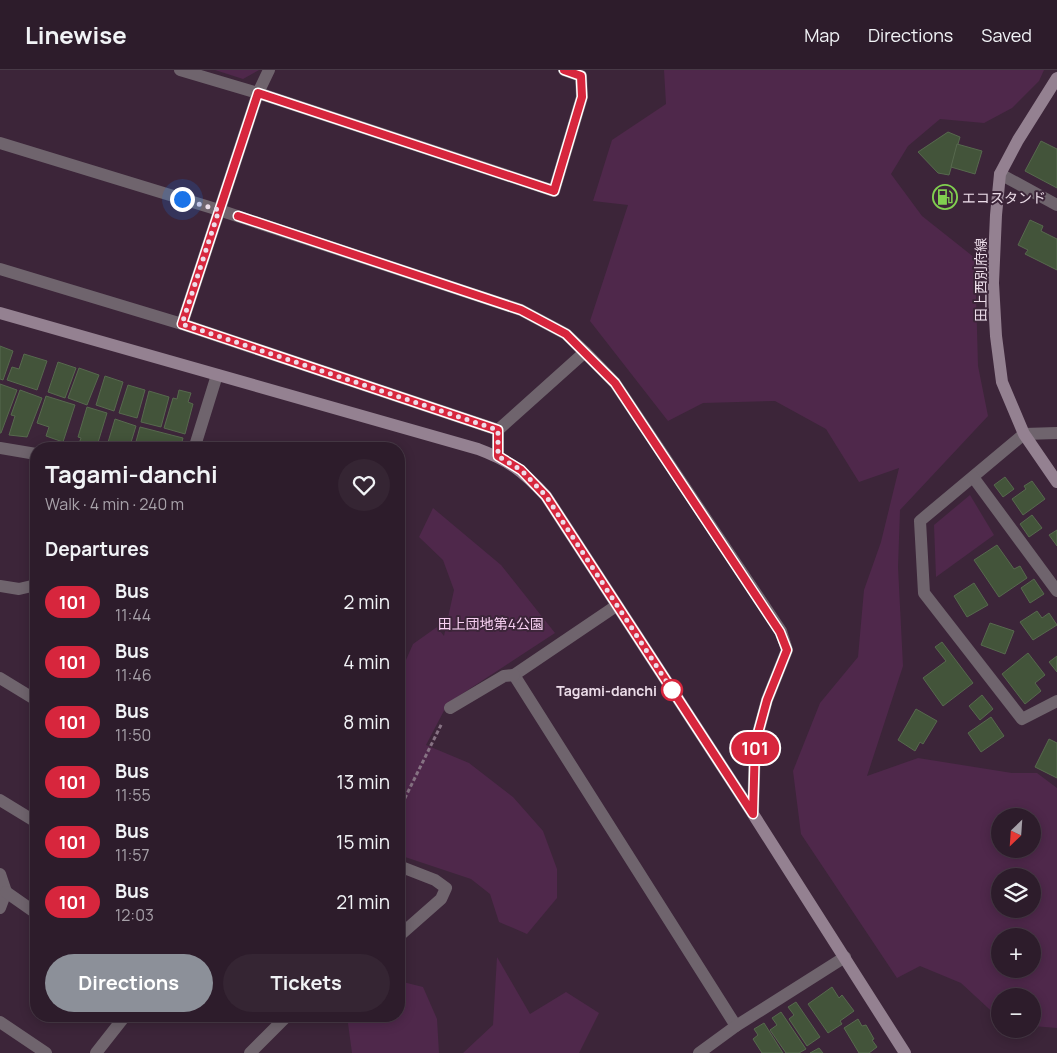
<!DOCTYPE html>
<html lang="en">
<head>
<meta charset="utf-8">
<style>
	:root { --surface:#2d1c2b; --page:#352533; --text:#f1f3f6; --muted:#a7a1a9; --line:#483a47; --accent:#8c9099 }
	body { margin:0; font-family:Manrope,"Noto Sans JP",sans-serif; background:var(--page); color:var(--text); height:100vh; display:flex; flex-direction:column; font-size:19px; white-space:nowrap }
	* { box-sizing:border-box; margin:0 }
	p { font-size:16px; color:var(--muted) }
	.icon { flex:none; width:28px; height:28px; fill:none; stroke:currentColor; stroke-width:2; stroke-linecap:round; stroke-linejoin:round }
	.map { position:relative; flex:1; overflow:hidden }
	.details { position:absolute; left:30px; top:372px; width:375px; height:580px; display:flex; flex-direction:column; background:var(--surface); border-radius:20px; box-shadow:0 2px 12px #0003,0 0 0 1px var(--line) }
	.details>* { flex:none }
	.badge { padding:0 10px; border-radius:16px; font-size:18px; line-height:32px }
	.needle { width:32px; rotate:205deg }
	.tools { position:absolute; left:991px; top:738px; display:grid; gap:10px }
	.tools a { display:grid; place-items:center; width:50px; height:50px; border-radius:50%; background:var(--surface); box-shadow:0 2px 12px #0003,0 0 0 1px var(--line); font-size:25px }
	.you { position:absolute; width:25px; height:25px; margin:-12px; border:4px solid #fff; border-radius:50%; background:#1a73e8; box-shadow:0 0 0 8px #1a73e833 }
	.map>.badge { position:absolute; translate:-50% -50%; box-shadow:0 0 0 2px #fff }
	h2 { padding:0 15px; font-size:19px; line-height:45px }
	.round { display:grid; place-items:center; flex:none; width:52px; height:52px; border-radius:26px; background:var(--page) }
	.summary { display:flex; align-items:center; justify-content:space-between; height:85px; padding:0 15px }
	h1 { font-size:24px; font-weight:700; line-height:38px }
	.cta { display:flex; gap:10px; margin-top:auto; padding:10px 15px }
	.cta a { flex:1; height:58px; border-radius:30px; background:var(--accent); color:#fff; font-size:20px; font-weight:700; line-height:58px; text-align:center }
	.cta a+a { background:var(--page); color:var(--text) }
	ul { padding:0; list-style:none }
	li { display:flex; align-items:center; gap:15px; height:60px; padding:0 15px }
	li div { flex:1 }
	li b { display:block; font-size:19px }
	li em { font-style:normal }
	li .badge { min-width:55px; font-weight:700; text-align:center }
	header { display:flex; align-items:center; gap:30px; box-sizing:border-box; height:70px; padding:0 25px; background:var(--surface); border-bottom:1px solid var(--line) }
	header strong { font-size:24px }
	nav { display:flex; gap:28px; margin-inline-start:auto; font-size:18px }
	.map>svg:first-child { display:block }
</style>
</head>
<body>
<header>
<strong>Linewise</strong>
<nav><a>Map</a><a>Directions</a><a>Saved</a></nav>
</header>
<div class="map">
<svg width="1057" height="983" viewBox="0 0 1057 983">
	<rect width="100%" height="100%" fill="#3c2539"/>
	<g fill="#4f284b" fill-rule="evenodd">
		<polygon points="215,0 259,0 243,9"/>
		<path d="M664,0h380l-5,11 -27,27 -28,15 -44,-4 -32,27 -17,28 31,42 53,42 3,108 10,50 -88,94 -2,57 5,99 -36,110 51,-18 94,15h25l20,15v240l-24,-2 -1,-30h-32v23l-39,-36 -41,-17 -23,12 -96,-144 -8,-63 27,-68 38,-46 6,-67 17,-48 18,-74 -40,14 -33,-53 -51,-28 -72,2 -35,18 -78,-100 38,-116 -35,-4 19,-61 54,-36zM1032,746v33h-32v-33zM1000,806h32v33h-32zM1032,866v33h-32v-33z"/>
		<polygon points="970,425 994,465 936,507 934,455"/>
		<polygon points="433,438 501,495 555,563 448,633 426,675 469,693 513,727 543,761 557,799 557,828 527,864 499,852 490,824 471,809 399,785 399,606 413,574 437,557 444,566 454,520 443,490 419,467"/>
		<polygon points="497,887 530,944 566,922 599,943 579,983 463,983 493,955"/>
		<polygon points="399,911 423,917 437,949 439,983 352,983 347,946 399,946"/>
	</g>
	<g fill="#43543a" stroke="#57694e">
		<polygon points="948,62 960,67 949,105 938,103 918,82"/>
		<polygon points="1041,71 1057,79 1057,118 1025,101"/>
		<polygon points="957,74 982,81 975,104 951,97"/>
		<polygon points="1030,150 1043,156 1041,161 1057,169 1057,200 1025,184 1028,180 1018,175"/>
		<polygon points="0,276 13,281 3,310 0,309"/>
		<polygon points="24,284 47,291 37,320 7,310 12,297 19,299"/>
		<polygon points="58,292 76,298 65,328 48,322"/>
		<polygon points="79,298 99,305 87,335 68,328"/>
		<polygon points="105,306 123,312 114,341 96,335"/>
		<polygon points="0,314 17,320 1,363 0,363"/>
		<polygon points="128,315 145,320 137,348 119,343"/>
		<polygon points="20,320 42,328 27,367 9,365 15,346 11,345"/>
		<polygon points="179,320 191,323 188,332 193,334 185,364 164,358 173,328 177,329"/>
		<polygon points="149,321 169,327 161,357 141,352"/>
		<polygon points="46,326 75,335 63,372 46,366 49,357 37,353"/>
		<polygon points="87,337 107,343 96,379 87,379 78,376 81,368 78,367"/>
		<polygon points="115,349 136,356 129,379 106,379"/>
		<polygon points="140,357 183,368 180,379 134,379"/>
		<polygon points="1005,407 1014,419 1003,427 994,415"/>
		<polygon points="1032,411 1045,429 1023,445 1012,429 1026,419 1024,416"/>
		<polygon points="1032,445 1042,458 1029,467 1020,454"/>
		<polygon points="1057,460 1057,476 1049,465"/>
		<polygon points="997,475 1014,499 1020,496 1027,508 999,527 974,490"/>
		<polygon points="1034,509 1044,524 1030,533 1021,518"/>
		<polygon points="974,513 988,535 967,547 954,526"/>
		<polygon points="1037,541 1042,548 1049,543 1057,555 1033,570 1020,552"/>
		<polygon points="990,553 1014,561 1005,584 981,575"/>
		<polygon points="942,572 973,613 943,636 923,608 946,591 935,577"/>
		<polygon points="1028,583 1045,605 1035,613 1041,621 1025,634 1002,604"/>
		<polygon points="1057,586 1057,602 1049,592"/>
		<polygon points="982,625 993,639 980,650 969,636"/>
		<polygon points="916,639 937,651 923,674 920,672 915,681 898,670"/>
		<polygon points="991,647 1004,666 981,682 968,663"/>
		<polygon points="1049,669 1057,673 1057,708 1035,697"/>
		<polygon points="832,917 839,928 842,925 854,941 840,951 842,954 828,963 808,934"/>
		<polygon points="796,932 820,967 807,976 789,949 794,945 788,937"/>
		<polygon points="781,942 806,979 799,983 786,983 770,960 777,955 772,948"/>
		<polygon points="858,949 862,956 866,955 874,969 872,970 877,977 869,983 859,983 844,958"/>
		<polygon points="764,953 783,983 762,983 753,969 758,965 754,959"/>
		<polygon points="819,978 823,983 810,983"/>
	</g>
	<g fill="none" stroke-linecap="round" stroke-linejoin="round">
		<polyline stroke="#867283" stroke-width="3" stroke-dasharray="4 2.5" stroke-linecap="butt" points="399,740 442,653"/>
		<g stroke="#6f646d" stroke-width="12">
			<polyline points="180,0 258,23 554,121 582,27 581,6 564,0"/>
			<polyline points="0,73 219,140 521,240 566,264 585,282 498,360"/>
			<polyline points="1000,104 1057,135"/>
			<polyline points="0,199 182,254 498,360 498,386"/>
			<polyline points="182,254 258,23 269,0"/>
			<polyline points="585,282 615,313 781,561 787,580 767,630 755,674 753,744"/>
			<polyline points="1057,363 1024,364 920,451 924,523 1022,649 1057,631"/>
			<polyline points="0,378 36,384"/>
			<polyline points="194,379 217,305"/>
			<polyline points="973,407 1057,521"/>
			<polyline points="0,516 19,519 36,515"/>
			<polyline points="616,536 514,605 736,956"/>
			<polyline points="0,608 36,630"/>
			<polyline points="450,638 504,606 514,605"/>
			<polyline points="0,730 36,752"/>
			<polyline points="399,796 435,810 446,818 441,829 399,866"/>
			<polyline points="0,804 6,822 0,838"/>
			<polyline points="6,822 36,843"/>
			<polyline points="0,952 46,983"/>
			<polyline points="96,983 125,946"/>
			<polyline points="250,983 287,946"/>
			<polyline points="699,983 736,956 845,887"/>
		</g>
		<g stroke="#948191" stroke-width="12">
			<polyline points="1057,8 1018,70 1000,104 996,145 993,213 996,266 1002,312 1024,364 1057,412"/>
			<path d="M0,243l478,136c32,12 45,22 68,47l207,318 152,239"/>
		</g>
	</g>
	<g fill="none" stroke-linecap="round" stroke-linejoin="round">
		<defs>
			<polyline id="line" points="238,146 521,240 566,264 615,313 780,562 787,580 767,630 755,674 753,744 546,426 521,400 498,386 498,360 182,254 258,23 554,121 582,27 581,6 564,0"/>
		</defs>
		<use href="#line" stroke="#fff" stroke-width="11"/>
		<use href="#line" stroke="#d7263d" stroke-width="8"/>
		<polyline stroke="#ecdde9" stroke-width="5" stroke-dasharray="0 9" points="182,129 219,140 182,254 498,360 498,386 521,400 546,426 672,620"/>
	</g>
	<defs>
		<symbol id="fuel-ring" viewBox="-11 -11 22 22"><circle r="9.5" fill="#3c2539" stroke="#81d050" stroke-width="1.5"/><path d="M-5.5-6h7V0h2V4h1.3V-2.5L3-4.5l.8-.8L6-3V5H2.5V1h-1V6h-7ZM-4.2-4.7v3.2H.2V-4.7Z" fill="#81d050"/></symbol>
	</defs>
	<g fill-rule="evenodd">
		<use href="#fuel-ring" x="931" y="113" width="28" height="28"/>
	</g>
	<circle fill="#fff" stroke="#d7263d" stroke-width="2.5" cx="672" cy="620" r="10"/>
	<g text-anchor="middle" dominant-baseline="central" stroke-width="4" stroke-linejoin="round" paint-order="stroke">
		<g font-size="14" fill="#ecdde9" stroke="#3c2539" text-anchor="start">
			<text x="962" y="127">エコスタンド</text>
		</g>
		<g font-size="14" fill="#ecdde9" stroke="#3c2539">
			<text transform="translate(980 210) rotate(-90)">田上西別府線</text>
		</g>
		<g font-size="14" fill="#f8d0f2" stroke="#3c2539">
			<text x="491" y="553">田上団地第4公園</text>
		</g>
		<g font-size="14" font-weight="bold" fill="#ecdde9" stroke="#3c2539" text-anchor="end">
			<text x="657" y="620">Tagami-danchi</text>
		</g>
	</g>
</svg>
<div class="tools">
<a><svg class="needle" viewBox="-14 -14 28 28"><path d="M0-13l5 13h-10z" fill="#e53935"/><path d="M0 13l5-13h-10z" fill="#a7a1a9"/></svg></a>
<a><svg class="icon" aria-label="layers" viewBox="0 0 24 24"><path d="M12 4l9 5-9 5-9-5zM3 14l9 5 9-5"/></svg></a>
<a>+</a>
<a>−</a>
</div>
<div class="you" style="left:182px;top:129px"></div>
<b class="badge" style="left:755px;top:678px;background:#d7263d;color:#fff">101</b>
<section class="details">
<div class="summary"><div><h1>Tagami-danchi</h1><p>Walk · 4 min · 240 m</p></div><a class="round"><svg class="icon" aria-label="heart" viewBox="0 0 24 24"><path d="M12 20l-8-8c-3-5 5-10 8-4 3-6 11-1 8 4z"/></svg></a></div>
<h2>Departures</h2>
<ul>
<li><span class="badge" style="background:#d7263d;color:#fff">101</span><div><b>Bus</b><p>11:44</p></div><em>2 min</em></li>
<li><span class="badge" style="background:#d7263d;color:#fff">101</span><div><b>Bus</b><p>11:46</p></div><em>4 min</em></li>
<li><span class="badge" style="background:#d7263d;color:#fff">101</span><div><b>Bus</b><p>11:50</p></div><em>8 min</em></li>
<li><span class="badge" style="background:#d7263d;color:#fff">101</span><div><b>Bus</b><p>11:55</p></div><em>13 min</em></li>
<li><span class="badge" style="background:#d7263d;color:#fff">101</span><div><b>Bus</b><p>11:57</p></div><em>15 min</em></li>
<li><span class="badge" style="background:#d7263d;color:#fff">101</span><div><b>Bus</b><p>12:03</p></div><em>21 min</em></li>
</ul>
<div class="cta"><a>Directions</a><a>Tickets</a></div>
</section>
</div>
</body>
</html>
